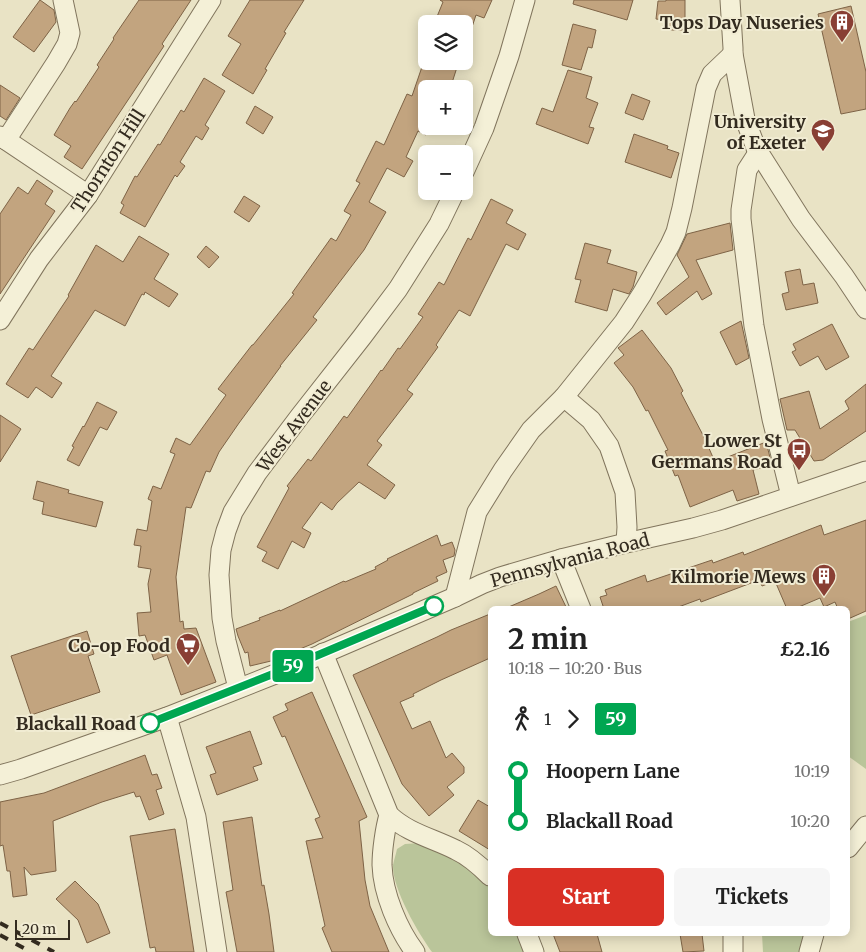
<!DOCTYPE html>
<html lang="en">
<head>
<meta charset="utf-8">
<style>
	:root { --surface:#fff; --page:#f6f6f6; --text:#222; --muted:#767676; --accent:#d93025 }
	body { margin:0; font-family:Merriweather,serif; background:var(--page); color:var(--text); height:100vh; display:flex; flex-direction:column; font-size:19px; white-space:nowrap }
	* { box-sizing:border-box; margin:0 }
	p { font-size:16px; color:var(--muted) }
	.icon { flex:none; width:28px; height:28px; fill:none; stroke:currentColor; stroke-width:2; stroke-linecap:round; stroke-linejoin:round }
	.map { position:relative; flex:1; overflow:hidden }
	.drawer { position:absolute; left:488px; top:606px; width:362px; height:330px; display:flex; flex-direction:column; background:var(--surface); border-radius:8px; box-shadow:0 2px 12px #0003 }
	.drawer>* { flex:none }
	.badge { padding:0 10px; border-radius:4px; font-size:18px; line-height:32px }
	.tools { position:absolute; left:418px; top:15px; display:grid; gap:10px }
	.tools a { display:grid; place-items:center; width:55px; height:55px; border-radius:8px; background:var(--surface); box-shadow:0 2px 12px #0003; font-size:25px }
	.scale { position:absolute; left:15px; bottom:12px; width:55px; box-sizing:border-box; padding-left:5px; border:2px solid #332b1f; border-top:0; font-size:14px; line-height:18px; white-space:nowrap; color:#332b1f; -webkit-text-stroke:4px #f1ecd3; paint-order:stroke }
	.map>.badge { position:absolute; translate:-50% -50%; box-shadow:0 0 0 2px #fff }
	.legs { display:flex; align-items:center; gap:8px; height:55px; padding:0 20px; font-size:16px }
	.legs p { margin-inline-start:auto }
	.overview { display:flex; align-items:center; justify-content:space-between; height:85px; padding:0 20px }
	h1 { font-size:28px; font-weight:700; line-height:38px }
	.action { display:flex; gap:10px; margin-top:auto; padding:10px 20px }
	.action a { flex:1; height:58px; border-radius:8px; background:var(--accent); color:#fff; font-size:20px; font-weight:700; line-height:58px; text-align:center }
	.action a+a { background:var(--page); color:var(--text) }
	ul { padding:0 20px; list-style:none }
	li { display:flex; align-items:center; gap:18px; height:50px; font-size:19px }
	li i { display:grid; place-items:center; width:8px; height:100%; margin:0 6px; background:currentColor }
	li i::after { content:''; width:12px; height:12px; margin:-6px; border:4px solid; border-radius:50%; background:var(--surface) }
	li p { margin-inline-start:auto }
	li:first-child i { background:linear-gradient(#0000 50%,currentColor 0) }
	li:last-child i { background:linear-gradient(currentColor 50%,#0000 0) }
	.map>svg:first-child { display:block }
</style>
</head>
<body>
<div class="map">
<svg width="866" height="952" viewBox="0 0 866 952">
	<rect width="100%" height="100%" fill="#e9e3c5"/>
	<g fill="#bac59a">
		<polygon points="866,615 866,769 848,756 848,622"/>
		<path d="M420,843l45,20 25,25v46h29l8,18h-95c-14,-19 -40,-64 -39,-87 1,-5 3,-11 4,-16l8,-5z"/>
		<polygon points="762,934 804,934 801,944 800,952 763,952"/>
	</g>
	<g fill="#c2a47f" stroke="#7e6346">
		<polygon points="40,0 54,10 56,22 34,52 13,37"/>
		<polygon points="139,0 191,0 162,44 164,46 82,169 64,157 71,146 54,135 70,108 75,101 76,102 99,67 97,65 114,39 113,38"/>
		<polygon points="250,0 304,0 284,32 286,33 265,69 267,70 253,94 222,75 241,44 228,36"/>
		<polygon points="440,0 492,0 484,18 476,15 471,30 464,27 464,24 434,24 443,2"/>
		<polygon points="574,0 633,0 627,20 573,4"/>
		<polygon points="666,0 685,0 685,30 663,30 664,20 656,19 658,1 666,1"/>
		<polygon points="851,6 866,72 866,109 841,114 818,14"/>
		<polygon points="573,24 596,30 592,48 588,47 581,70 562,65"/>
		<polygon points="424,61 459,61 450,89 426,89 426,135 418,131 406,157 413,161 404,177 387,168 369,202 386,212 364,250 313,317 317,320 280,366 281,366 239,423 219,452 210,472 206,471 191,508 186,507 176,577 180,622 183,621 184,629 196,628 216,682 181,695 167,655 154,660 145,635 139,636 137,613 151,612 148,584 151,569 138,567 141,546 134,545 137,529 147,531 152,501 148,499 153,486 161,489 175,454 170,452 176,438 190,445 226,395 218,389 252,345 253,345 294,294 292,293 331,238 336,241 351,215 344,211 360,183 356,181 376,141 384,145 407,94 412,96"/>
		<polygon points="568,70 592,77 586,98 598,103 589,127 594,128 588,144 536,124 542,108 553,112"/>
		<polygon points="204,78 225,91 205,125 209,128 202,140 196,136 180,162 185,166 177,177 175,175 145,227 120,213 124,205 121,203 135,176 137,177 158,144 160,145 181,110 184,112"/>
		<polygon points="0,85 20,98 6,120 0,116"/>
		<polygon points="632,94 650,101 643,120 625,113"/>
		<polygon points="255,106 273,117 263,134 246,123"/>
		<polygon points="634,134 668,146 667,149 679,153 671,178 625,162"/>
		<polygon points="37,180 53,191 45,204 55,211 0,294 0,214 18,187 28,194"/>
		<polygon points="244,196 260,206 249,222 234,212"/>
		<polygon points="491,199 513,210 506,223 526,234 518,250 506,244 470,316 459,310 436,345 438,347 407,390 413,394 377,441 382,445 367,465 395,485 385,499 359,482 337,503 332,510 321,502 302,528 311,533 304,548 292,541 278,569 262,561 267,552 257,547 289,488 287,486 308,459 311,461 344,416 347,418 372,383 381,370 382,371 398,348 400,349 423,317 418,314 439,282 444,285 468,238 471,240"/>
		<polygon points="730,223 733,250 696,260 712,294 702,300 697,291 666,315 657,303 689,277 677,255 687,234"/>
		<polygon points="139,236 169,254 154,279 178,294 169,307 145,292 144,295 142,294 125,326 95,310 51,376 62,383 52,398 36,387 28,398 6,384 29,348 33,350 69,296 68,295 96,245 123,262"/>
		<polygon points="585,243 611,250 607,263 637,272 633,287 629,294 613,289 607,311 575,302 581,280 575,279"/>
		<polygon points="206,246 219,257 209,268 197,257"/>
		<polygon points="800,269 803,285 814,283 818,303 786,310 782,294 789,292 785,272"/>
		<polygon points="741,321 749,358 736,365 720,332"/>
		<polygon points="832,324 849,357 826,370 818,356 800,366 792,352 796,350 793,344"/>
		<polygon points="642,330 671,368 683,391 681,393 704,437 715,462 766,442 772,465 753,470 759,494 737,501 733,490 690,507 678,475 675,476 665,451 668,450 648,410 646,411 633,387 614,363 624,355 618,348"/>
		<polygon points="866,384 866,431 823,460 814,461 795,430 787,430 780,399 809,391 820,429 849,409 845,401"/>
		<polygon points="97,402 117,412 107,430 100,427 79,466 67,460 74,447 72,446 83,426 84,427"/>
		<polygon points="0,415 21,429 0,462"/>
		<polygon points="37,481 69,490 68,493 103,502 96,527 42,514 44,502 33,499"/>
		<polygon points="866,520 866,611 848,619 848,609 838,609 835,602 824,607 820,598 794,609 787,609 775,581 762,586 759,580 701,602 700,599 673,609 604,609 600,597 607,595 605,590 645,575 647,582 712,560 713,563 743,552 744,555 821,525 824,535"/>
		<polygon points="437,535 441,546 452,542 455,550 454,556 443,560 447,572 436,577 438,581 413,593 413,594 312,644 271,661 250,666 248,652 245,653 238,636 236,629 260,620 259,618 280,610 280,611 344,581 345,582 376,569 375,567 388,560 387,559"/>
		<polygon points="556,586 567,609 504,609 539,594"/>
		<polygon points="490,614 490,658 441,680 413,694 414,696 400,702 412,729 430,721 446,758 452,753 464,767 464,773 447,787 454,795 429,816 402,784 353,675 437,637 451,630"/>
		<polygon points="87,631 94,654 88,656 100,692 31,715 11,656"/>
		<polygon points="312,692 367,817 359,821 365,880 370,906 389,952 332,952 322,928 325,926 306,841 323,838 315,819 320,817 285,736 282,737 273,717 288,710 285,704"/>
		<polygon points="250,731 262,764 253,767 258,780 217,795 210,775 216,773 206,747"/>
		<polygon points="145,755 152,775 157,774 162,788 156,790 164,814 149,820 140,796 136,797 134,792 102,802 53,821 56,871 31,875 24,867 27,895 13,897 10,871 7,871 3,845 0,846 0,802 44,793"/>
		<polygon points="478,800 490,807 490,850 459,831"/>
		<polygon points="252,817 262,886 264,885 269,914 274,952 237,952 226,892 233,890 223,822"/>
		<polygon points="175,829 182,873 194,952 156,952 155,947 150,948 130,836"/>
		<polygon points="75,881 98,904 110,933 87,943 78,920 56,899"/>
		<polygon points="553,934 597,934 602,952 560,952"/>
		<polygon points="680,934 702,934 704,951 683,952"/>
	</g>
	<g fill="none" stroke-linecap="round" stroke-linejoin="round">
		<defs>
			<g id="minor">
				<polyline points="730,0 733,48 733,54 745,119 756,148 801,219 844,276 866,309"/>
				<polyline points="0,136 88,195"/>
				<polyline points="6,140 56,63 67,44 70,33 63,0"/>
				<polyline points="758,153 747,170 741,210 741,219 754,326 772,419 791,496"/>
				<polyline points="464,172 484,128 509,56 525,0"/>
				<polyline points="0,320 39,259 88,195 211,0"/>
				<polyline points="564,397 591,420 609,446 625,492 627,527 626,543"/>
				<polyline points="561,559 581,609"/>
				<polyline points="455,597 477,512 503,470 531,430 564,397 624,322 642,294 670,245 676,232 682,208 706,88 712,74 733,54"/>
				<path d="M323,653l66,162c19,18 43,23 67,35 13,6 24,16 34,26"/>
				<polyline points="238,688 226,641 222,618 219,575 221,550 226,531 233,512 257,473 300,416 362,337 398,289 439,224 455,191"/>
				<polyline points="167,717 196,817 217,952"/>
				<polyline points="0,775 21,769 167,717 278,673 455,597 482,584 500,577 561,559 626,543 693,528 722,520 866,471"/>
				<path d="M389,815c-4,14 -7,36 -7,50 1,29 16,64 33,87"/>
				<polyline points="848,848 866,826"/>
				<polyline points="527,934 534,952"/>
				<polyline points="733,952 733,934"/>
				<polyline points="809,952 814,934"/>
			</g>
		</defs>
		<use href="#minor" stroke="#81755d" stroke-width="21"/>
		<use href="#minor" stroke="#f4f0d7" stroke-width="19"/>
		<g stroke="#332b1f" stroke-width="4" stroke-dasharray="9 9" stroke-linecap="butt">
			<polyline points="0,923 54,952"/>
			<polyline points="0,935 31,952"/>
		</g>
	</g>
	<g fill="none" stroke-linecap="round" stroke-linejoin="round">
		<defs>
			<polyline id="line-1" points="150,723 278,672 434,606"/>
		</defs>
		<use href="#line-1" stroke="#fff" stroke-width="11"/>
		<use href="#line-1" stroke="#00a651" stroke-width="8"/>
	</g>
	<defs>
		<symbol id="building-pin" viewBox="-11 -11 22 30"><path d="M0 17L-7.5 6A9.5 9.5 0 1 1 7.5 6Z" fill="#893f34" stroke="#f1ecd3"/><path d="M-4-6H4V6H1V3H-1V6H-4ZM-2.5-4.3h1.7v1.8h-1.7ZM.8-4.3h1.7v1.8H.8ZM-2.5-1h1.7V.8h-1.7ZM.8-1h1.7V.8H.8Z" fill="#fff"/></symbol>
		<symbol id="university-pin" viewBox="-11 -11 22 30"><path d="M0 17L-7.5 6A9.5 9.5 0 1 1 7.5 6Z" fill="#893f34" stroke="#f1ecd3"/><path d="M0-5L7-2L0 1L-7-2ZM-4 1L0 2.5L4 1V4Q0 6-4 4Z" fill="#fff"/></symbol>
		<symbol id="bus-pin" viewBox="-11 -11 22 30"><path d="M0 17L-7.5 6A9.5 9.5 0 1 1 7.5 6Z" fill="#893f34" stroke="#f1ecd3"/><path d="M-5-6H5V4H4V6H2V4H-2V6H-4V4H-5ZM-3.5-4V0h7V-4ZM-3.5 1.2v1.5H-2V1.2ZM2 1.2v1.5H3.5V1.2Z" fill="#fff"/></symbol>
		<symbol id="supermarket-pin" viewBox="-11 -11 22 30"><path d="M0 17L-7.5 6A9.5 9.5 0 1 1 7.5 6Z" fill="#893f34" stroke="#f1ecd3"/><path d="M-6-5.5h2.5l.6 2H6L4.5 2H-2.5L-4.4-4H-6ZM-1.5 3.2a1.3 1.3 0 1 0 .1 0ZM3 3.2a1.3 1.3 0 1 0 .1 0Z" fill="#fff"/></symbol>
	</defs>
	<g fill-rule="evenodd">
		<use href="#building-pin" x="828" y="8" width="28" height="38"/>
		<use href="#university-pin" x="809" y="117" width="28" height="38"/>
		<use href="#bus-pin" x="785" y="436" width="28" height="38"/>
		<use href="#building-pin" x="810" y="562" width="28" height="38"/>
		<use href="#supermarket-pin" x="174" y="631" width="28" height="38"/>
	</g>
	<g fill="#fff" stroke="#00a651" stroke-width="2.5">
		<circle cx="434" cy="606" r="9"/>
		<circle cx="150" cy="723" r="9"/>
	</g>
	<g text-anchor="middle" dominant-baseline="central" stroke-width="4" stroke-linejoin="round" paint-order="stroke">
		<g font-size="18" font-weight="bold" fill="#332b1f" stroke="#f1ecd3" text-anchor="end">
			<text x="824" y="22">Tops Day Nuseries</text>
			<text x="806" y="121">University<tspan x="806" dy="21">of Exeter</tspan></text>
			<text x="782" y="440">Lower St<tspan x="782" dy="21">Germans Road</tspan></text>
			<text x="806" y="576">Kilmorie Mews</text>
			<text x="170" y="645">Co-op Food</text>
		</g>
		<g font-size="18" fill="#332b1f" stroke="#f1ecd3">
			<text transform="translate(108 161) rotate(-57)">Thornton Hill</text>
			<text transform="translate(294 426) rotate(-53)">West Avenue</text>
			<text transform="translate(570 560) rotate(-15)">Pennsylvania Road</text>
		</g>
		<g font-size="18" font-weight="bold" fill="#332b1f" stroke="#f1ecd3" text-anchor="end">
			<text x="136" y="723">Blackall Road</text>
		</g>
	</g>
</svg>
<div class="tools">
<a><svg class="icon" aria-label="layers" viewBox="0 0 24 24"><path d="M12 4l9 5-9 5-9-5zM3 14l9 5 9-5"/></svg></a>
<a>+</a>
<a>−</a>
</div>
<div class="scale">20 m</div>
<b class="badge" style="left:293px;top:666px;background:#00a651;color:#fff">59</b>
<section class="drawer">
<div class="overview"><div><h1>2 min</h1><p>10:18 – 10:20 · Bus</p></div><b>£2.16</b></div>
<div class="legs"><svg class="icon" aria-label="walk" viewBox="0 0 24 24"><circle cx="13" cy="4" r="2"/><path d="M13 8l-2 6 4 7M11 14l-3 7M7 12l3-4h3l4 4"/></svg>1<svg class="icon" aria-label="forward" viewBox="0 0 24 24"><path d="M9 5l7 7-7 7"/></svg><b class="badge" style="background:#00a651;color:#fff">59</b></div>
<ul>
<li><i style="color:#00a651"></i><b>Hoopern Lane</b><p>10:19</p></li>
<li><i style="color:#00a651"></i><b>Blackall Road</b><p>10:20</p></li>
</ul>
<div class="action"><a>Start</a><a>Tickets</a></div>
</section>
</div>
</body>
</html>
